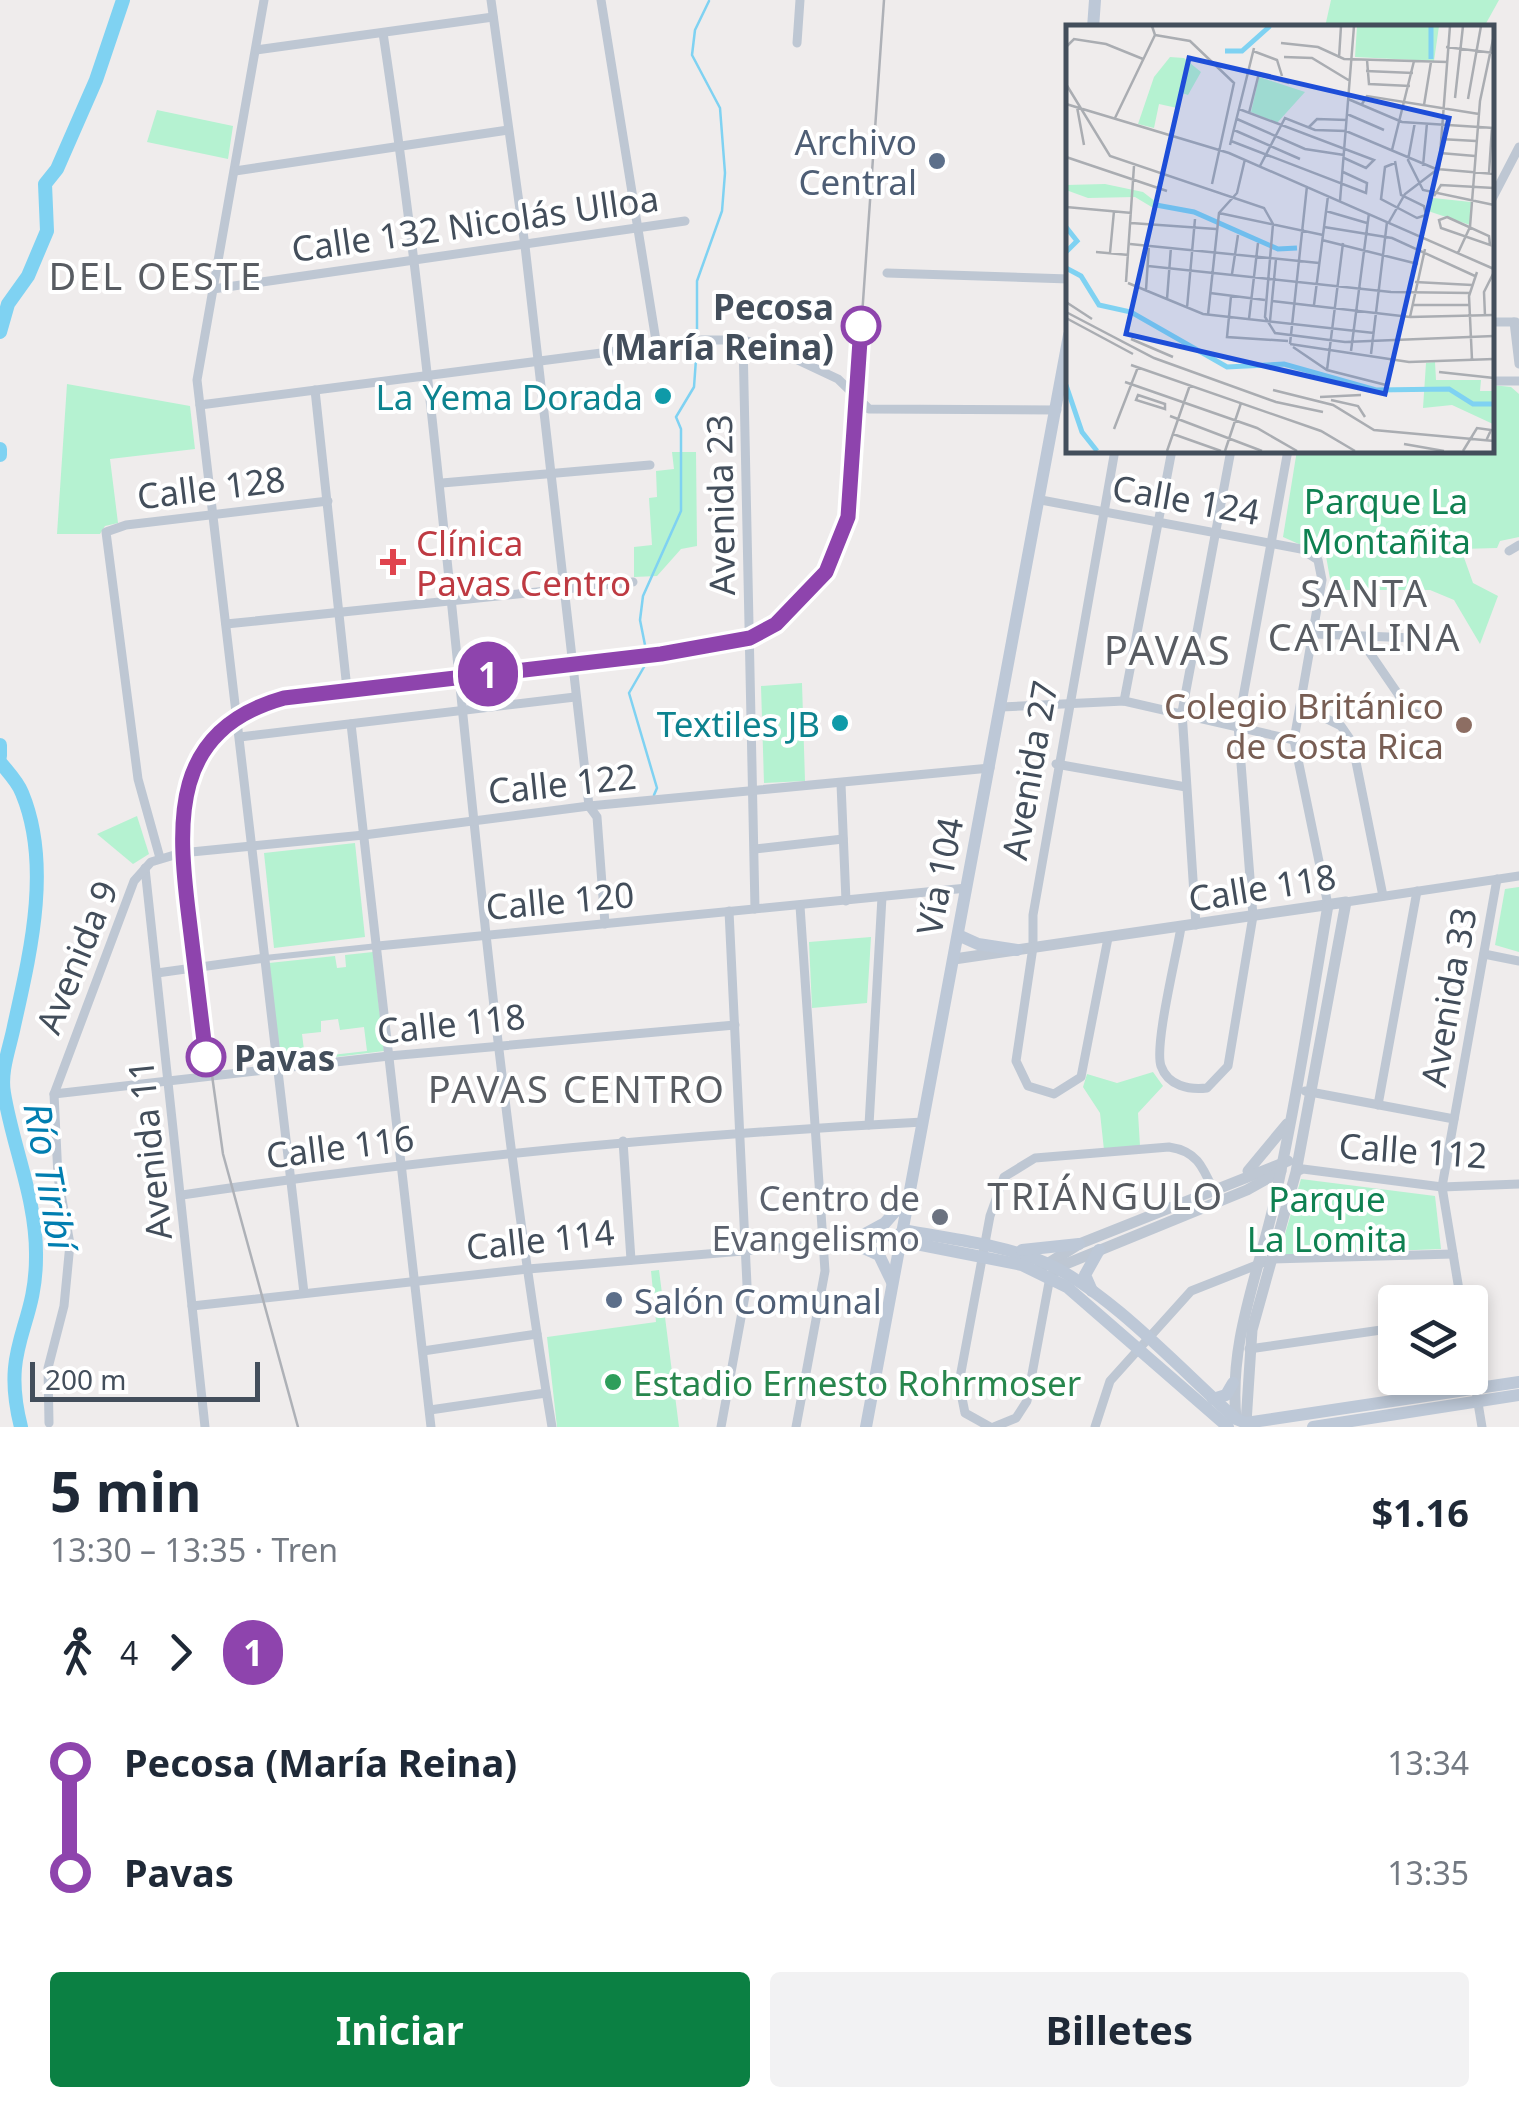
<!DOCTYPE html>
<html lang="es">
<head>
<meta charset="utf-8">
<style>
	:root { --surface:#fff; --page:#f2f2f3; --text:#1f2937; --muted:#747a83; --accent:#0b8043 }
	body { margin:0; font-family:"Noto Sans",sans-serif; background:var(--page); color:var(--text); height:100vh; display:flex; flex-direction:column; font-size:38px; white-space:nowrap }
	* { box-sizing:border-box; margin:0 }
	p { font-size:32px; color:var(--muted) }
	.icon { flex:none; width:55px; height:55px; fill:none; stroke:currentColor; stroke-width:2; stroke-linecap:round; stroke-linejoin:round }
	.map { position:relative; height:1427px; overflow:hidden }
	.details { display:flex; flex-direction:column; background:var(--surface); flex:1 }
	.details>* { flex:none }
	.badge { padding:0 20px; border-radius:32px; font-size:35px; line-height:65px }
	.buttons { position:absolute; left:1378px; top:1285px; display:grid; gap:20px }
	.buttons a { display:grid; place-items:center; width:110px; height:110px; border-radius:10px; background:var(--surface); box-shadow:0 5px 15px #0003; font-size:50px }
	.scale { position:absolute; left:30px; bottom:25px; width:230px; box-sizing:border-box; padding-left:10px; border:5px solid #434e5b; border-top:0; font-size:28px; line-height:35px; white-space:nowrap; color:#434e5b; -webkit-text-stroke:8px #fff; paint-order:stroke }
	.map>.badge { position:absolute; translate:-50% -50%; box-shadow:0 0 0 5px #fff }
	.legs { display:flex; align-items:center; gap:15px; height:110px; padding:0 50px; font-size:32px }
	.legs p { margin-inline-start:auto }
	.overview { display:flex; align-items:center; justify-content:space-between; height:170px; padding:0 50px }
	h1 { font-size:55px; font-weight:700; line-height:75px }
	.primary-button { display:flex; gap:20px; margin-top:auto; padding:20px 50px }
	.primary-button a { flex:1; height:115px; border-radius:10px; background:var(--accent); color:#fff; font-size:40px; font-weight:700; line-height:115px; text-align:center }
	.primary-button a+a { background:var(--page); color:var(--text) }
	ul { padding:0 50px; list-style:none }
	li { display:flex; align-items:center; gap:35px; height:110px; font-size:38px }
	li i { display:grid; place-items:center; width:15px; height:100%; margin:0 12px; background:currentColor }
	li i::after { content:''; width:25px; height:25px; margin:-12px; border:8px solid; border-radius:50%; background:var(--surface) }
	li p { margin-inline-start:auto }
	li:first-child i { background:linear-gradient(#0000 50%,currentColor 0) }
	li:last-child i { background:linear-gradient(currentColor 50%,#0000 0) }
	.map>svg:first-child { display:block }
</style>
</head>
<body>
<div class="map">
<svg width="1519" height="1427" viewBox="0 0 1519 1427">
	<rect width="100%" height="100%" fill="#efecec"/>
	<g fill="#b5f2d1" fill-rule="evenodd">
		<polygon points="1331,0 1499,0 1484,27 1325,27"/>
		<polygon points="157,110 233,126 228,159 147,142"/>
		<polygon points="67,384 190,406 195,449 110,459 118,523 105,526 100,534 57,534"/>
		<polygon points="1492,385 1511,387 1519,394 1519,537 1500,541 1497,548 1461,549 1473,583 1498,596 1480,644 1454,600 1430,590 1332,590 1326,556 1283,537 1297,450 1492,450"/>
		<polygon points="672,452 696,452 697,546 681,549 657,576 634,577 634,547 652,545 649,498 657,497 656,471 674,469"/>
		<polygon points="802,683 805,781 764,783 761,686"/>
		<polygon points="137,816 149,854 133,864 97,834"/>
		<polygon points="355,843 365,937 274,948 264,853"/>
		<polygon points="1519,887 1519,952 1495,945 1505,889"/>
		<polygon points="871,937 867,1003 812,1008 809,942"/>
		<path d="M373,952l11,99 -104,13 -11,-101 66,-7 2,12 9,-1 -1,-12zM338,1019l2,11 24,-3 3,24 -62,7 -3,-24 19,-2v-11z"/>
		<polygon points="1153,1072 1163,1086 1138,1113 1140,1146 1104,1150 1100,1113 1083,1087 1087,1074 1117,1083"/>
		<polygon points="1301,1179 1435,1196 1441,1249 1284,1255 1281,1248"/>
		<polygon points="659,1270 679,1427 557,1427 547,1337 656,1322 651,1271"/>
	</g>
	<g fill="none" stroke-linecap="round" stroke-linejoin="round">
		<g stroke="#7fd2f2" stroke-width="2.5">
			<polyline points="697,337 697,281 722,211 725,173 720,108 692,55 695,30 709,1"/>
			<polyline points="654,795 657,788 629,693 648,660 640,620 643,596 681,511 681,429 676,417 694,387 697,345"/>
		</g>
		<g stroke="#7fd2f2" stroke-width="14">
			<polyline points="0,332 8,304 28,276 47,231 45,184 57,169 96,80 123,0"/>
			<polyline points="0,449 0,455"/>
			<polyline points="0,745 0,756"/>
			<path d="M0,762c7,9 18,20 22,31 30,72 8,161 -8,233 -4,21 -14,45 -10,67 9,55 33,107 32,164 0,72 -36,88 -15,170"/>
		</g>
		<polyline stroke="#bec7d3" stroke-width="6" points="265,958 378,946"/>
		<g stroke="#bec7d3" stroke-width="9">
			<polyline points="264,0 197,380 304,1293"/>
			<polyline points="491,0 525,246 589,806 597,817 605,924"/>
			<polyline points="601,0 657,347"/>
			<path d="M383,33c70,463 91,932 169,1394"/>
			<polyline points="797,43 800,0"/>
			<polyline points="256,50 493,17"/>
			<polyline points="235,171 508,130"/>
			<polyline points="1492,199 1519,147"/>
			<polyline points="887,273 1069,279"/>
			<polyline points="213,289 685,221"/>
			<polyline points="1492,322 1516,322"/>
			<polyline points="1514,322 1519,364"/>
			<polyline points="743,340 755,909"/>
			<polyline points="1492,381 1519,381"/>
			<polyline points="315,390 347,689"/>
			<polyline points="200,405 702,340 743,340 770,347 838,379 869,409 1057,410"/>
			<polyline points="442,483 650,465"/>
			<polyline points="1041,500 1301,549 1318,560 1322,580 1294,740 1328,905"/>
			<polyline points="1509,551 1519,545"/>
			<polyline points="226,624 633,582"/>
			<polyline points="1315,634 1413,638"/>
			<polyline points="1359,637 1409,710 1420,716"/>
			<polyline points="1124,701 1172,450"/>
			<polyline points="1301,706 1341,726 1352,742 1383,896"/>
			<polyline points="1001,707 1124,701 1294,740"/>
			<polyline points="351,724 431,1427"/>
			<polyline points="240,737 575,697"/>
			<polyline points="1056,764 1186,787"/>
			<polyline points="841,784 846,901"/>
			<polyline points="755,849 843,839"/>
			<polyline points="160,858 138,779 106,532 126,525 328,501"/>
			<polyline points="145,868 205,1427"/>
			<polyline points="1346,902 1519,876"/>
			<polyline points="1196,925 1182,712 1231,450"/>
			<path d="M1181,927c-4,27 -27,118 -20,139 7,20 28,24 46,22l21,-22 25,-150 -15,-191 50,-275"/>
			<polyline points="1108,938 1081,1077 1054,1094 1028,1086 1016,1061 1033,947 1033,915 1115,450"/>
			<polyline points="378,946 967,888"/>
			<polyline points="1484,954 1519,961"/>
			<polyline points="157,973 265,958"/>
			<polyline points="1305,1091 1454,1119"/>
			<polyline points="54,1094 389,1056 735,1025"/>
			<polyline points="1378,1105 1417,891"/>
			<polyline points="869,1125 882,897"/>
			<polyline points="623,1141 631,1260"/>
			<polyline points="1296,1172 1303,1169 1442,1187 1519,1184"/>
			<path d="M182,1195c247,-37 493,-60 741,-73"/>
			<polyline points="1461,1302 1442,1187 1497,879"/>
			<polyline points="192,1306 528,1269 850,1242 893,1236 903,1230"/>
			<polyline points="1249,1349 1395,1328"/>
			<polyline points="423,1351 537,1334"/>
			<polyline points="1470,1355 1482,1427"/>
			<polyline points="430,1410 546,1393"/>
			<polyline points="49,1423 48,1368 64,1306 70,1244 58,1177 54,1094 134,881 151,862 181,853 364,835 589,806 990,768"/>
			<polyline points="721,1427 747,1285 729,911"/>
			<polyline points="796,1427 825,1271 800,906"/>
			<path d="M990,1427l-25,-14 -6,-30 31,-167 14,-39 31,-19 134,-11c28,4 34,20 45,45"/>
			<polyline points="994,1427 1016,1418 1027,1401 1050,1277"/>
			<polyline points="1095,1427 1110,1381 1191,1291 1272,1259 1453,1254"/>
		</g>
		<g stroke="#bec7d3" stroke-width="11">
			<polyline points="954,959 1346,902 1296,1172 1252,1330 1246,1423"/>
			<polyline points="1248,1171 1287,1124"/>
			<polyline points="1041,1268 1079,1244 1288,1161"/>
			<polyline points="1053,1274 1056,1268 1247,1190 1281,1171"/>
			<path d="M1236,1419c-7,-75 20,-139 37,-211 22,-100 38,-202 55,-303"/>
		</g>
		<g stroke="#bdc8d7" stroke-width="12">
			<polyline points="1093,28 1095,0"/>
			<polyline points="958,935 978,944 1017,950"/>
			<path d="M903,1230c46,9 99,14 143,33 63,28 137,109 190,156l10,4 273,-41"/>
			<polyline points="901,1241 1022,1265 1067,1287 1228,1427"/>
			<polyline points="850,1242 885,1223 906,1199"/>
			<polyline points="850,1242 879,1255 892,1282"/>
			<polyline points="1022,1250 1079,1244"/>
			<polyline points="1092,1291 1085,1275 1099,1250"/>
			<polyline points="1213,1399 1226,1395 1233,1383"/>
			<polyline points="866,1427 1069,335"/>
			<polyline points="1313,1427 1519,1395"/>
		</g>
		<path stroke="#aeb1b7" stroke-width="2.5" d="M298,1427l-75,-273 -42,-301c-1,-50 9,-105 53,-135 52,-36 160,-34 223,-40 81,-9 162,-18 242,-30 85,-17 122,-46 149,-131l36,-517"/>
	</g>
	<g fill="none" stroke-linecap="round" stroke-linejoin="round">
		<defs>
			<path id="line-1" d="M206,1057c-6,-46 -11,-92 -17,-139 -12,-97 -19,-188 95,-220l377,-44 89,-16 26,-14 50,-52 22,-55 13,-191"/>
		</defs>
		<use href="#line-1" stroke="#fff" stroke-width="22"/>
		<use href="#line-1" stroke="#8e44ad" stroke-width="15"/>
	</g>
	<g fill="#5c6f8a" stroke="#fff" stroke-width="4">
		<circle cx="937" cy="161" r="10"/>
		<circle cx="614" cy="1300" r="10"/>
	</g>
	<g fill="#fff" stroke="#8e44ad" stroke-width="5">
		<circle cx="861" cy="326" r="18"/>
		<circle cx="206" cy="1057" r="18"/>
	</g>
	<g fill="#0f9aa8" stroke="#fff" stroke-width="4">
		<circle cx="663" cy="396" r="10"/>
		<circle cx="840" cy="723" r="10"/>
	</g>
	<path fill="#e0444e" stroke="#fff" stroke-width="4" d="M388 547h10v10h10v10h-10v10h-10v-10h-10v-10h10z"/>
	<circle fill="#8d6e63" stroke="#fff" stroke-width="4" cx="1464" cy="725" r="10"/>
	<circle fill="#6b7280" stroke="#fff" stroke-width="4" cx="940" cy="1217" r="10"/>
	<circle fill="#2e9e5b" stroke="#fff" stroke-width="4" cx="613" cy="1382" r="10"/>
	<g text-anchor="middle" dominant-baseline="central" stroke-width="8" stroke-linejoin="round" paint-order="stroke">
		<g font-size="35" fill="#4e5e75" stroke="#fff" text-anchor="end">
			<text x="917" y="141">Archivo<tspan x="917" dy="40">Central</tspan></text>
			<text x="634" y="1300" text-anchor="start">Salón Comunal</text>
		</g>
		<g font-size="35" fill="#434e5b" stroke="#fff">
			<text transform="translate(475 223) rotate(-8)">Calle 132 Nicolás Ulloa</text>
			<text transform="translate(211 487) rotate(-7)">Calle 128</text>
			<text transform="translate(1186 499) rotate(10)">Calle 124</text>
			<text transform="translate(720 505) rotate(-91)">Avenida 23</text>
			<text transform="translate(1029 770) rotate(-80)">Avenida 27</text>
			<text transform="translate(562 783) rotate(-6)">Calle 122</text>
			<text transform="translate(939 876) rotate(-79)">Vía 104</text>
			<text transform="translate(1262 887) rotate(-9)">Calle 118</text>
			<text transform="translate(560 900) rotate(-5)">Calle 120</text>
			<text transform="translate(76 957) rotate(-68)">Avenida 9</text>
			<text transform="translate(1448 997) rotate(-80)">Avenida 33</text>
			<text transform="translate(451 1023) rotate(-6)">Calle 118</text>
			<text transform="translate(340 1146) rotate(-7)">Calle 116</text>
			<text transform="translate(149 1150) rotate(-96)">Avenida 11</text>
			<text transform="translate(1413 1150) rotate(4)">Calle 112</text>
			<text transform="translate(540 1239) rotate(-6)">Calle 114</text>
		</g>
		<g font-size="35" font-weight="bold" fill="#434e5b" stroke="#fff" text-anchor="end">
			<text x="834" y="306">Pecosa<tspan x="834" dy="40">(María Reina)</tspan></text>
			<text x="234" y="1057" text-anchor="start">Pavas</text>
		</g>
		<g font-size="35" fill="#0d838f" stroke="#fff" text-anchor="end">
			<text x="643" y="396">La Yema Dorada</text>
			<text x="820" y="723">Textiles JB</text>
		</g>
		<g font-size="35" fill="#0f8151" stroke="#fff">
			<text x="1386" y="500">Parque La<tspan x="1386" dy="40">Montañita</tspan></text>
			<text x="1327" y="1198">Parque<tspan x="1327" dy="40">La Lomita</tspan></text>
		</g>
		<g font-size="35" fill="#be3a42" stroke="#fff" text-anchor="start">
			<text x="416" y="542">Clínica<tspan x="416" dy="40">Pavas Centro</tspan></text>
		</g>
		<g font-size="35" fill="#785e54" stroke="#fff" text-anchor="end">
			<text x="1444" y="705">Colegio Británico<tspan x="1444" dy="40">de Costa Rica</tspan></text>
		</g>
		<g font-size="35" fill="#5b616d" stroke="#fff" text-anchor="end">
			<text x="920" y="1197">Centro de<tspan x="920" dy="40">Evangelismo</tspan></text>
		</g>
		<g font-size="35" fill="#27864d" stroke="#fff" text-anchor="start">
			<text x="633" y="1382">Estadio Ernesto Rohrmoser</text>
		</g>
		<g font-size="38" letter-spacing="2.5" fill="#585c62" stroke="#fff">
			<text x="156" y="275">DEL OESTE</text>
			<text x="1365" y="592">SANTA<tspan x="1365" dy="44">CATALINA</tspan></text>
			<text x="577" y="1088">PAVAS CENTRO</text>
			<text x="1106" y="1195">TRIÁNGULO</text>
		</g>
		<g font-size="38" font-style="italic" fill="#017eb0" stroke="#fff">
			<text transform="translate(51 1176) rotate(80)">Río Tiribí</text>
		</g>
		<g font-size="40" letter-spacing="2.5" fill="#585c62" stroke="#fff">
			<text x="1168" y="649">PAVAS</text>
		</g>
	</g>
	<g transform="translate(1066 25)">
		<rect width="428" height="428" fill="#efecec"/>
		<path d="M291,1h82l-5,35 -79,-4zM104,32l14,1 17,14 -13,23 -9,-3 -2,16 -18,-4 -5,24 -16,-4 16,-47zM193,52l46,15 -28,31 -26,-11zM39,159l38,8 13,10 -1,7 -20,-12 -47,1 -22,-8v-5zM367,173l38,4 -1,23 -42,-14zM369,337l1,18h45l-1,11h13v33l-41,-19 -29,3 3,-45z" fill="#b5f2d1"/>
		<path fill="none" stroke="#7fd2f2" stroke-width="5" d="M365,1v33M159,26h17l28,-25M90,180l38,7 84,37 19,-1M0,202l11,14 -11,11M0,243l15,8 18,29 32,7 96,55 57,-3 92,26 73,-1 24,15h21M0,360l16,47 15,19"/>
		<path fill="none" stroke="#aaadb2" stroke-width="2.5" d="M89,10l35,6 44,42 -22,101M215,18l37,4 26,12 104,3M0,22l8,-8 32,5 37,15M380,22l48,6M187,26l24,9 5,16M218,32l28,1 38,23M273,33l2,-32M301,35l2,24 41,2M300,46l47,2M182,47l41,11M0,59l44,72 154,52 9,16 -8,93 10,16 70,9 149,-6M389,73l8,-72M282,74l54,23 92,6M402,74l13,-73M0,79l163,49 265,116M296,79l5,-8 112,18M358,80l7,-43M11,82l7,38M173,84l135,51 -8,8 -22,-10M183,88l10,-40M281,89l37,16M49,93l40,-83 -3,-9M171,94l68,30 39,6M349,97l-7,38 15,30 71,15M243,102l8,-8 30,1M168,105l66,29M374,114l36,2M165,116l135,52 1,-10 -24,-11M164,120l24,-97M326,125l22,-89M374,128l35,3M0,132l101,34M329,136l6,34 23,11 2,9M329,138l-10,4 -4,32 36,19 9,-3M194,141l25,-48 30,12 31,1 90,38M357,141l4,-43M371,144l57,5M423,148l3,-46M368,171l7,-11 53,3M274,176l14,-175M0,182l66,6M260,186l41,12M153,188l104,22M381,192l42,19 1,9 -49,-17 -2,-8zM323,197l16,-28 34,-26 11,-142M65,198l85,6M258,202l68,11 83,38M256,215l96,24M64,219l189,19M30,227l33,3M44,228l4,-42M392,228l12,-26 10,-126 14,-66M82,241l243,26 79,1M166,249l6,-39M60,257l8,-116M349,257l57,3M62,258l75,31 171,19M80,265l3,-45M144,268l55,7M165,271l-4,41 61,4M101,274l4,-52M206,276l138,16 84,-2M0,277l26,17M248,280l14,-109M346,280h57M121,283l8,-89M0,287l88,46 122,44 47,10M142,290l11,-102 18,-20 8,-34M419,291l-1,-24 10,-20M344,292l15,-68M0,293l67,36M183,294l9,-76M204,296l6,-62M65,314l42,18M224,319l119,18 85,-3M224,319l17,-158M227,322l34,23 59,15M285,326l18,-138M305,329l16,-132M406,335l-3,-64 8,-24M65,340l190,66 34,20M261,345l16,-127M373,347l55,6M59,357l132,46 40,23M207,365l60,15 41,25 120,11M72,370l27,9v5l-29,-9zM254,372l41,-2M265,375l27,6 7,11M104,391l92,35M48,404l24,-62M107,409l48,17M338,419l40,7M101,426l23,-66M159,426l16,-48M397,426l14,-23 14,2 -5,11"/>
		<path fill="#1d4ed8" fill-opacity="0.15" stroke="#1d4ed8" stroke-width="5" d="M123,33l260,60 -64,276 -259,-60z"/>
		<rect width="428" height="428" fill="none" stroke="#434e5b" stroke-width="5"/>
	</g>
</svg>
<div class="buttons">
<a><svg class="icon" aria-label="layers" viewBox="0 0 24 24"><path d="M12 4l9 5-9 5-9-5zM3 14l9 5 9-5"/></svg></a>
</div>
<div class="scale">200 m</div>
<b class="badge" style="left:488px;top:674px;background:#8e44ad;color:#fff">1</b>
</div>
<section class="details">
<div class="overview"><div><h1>5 min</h1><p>13:30 – 13:35 · Tren</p></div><b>$1.16</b></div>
<div class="legs"><svg class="icon" aria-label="walk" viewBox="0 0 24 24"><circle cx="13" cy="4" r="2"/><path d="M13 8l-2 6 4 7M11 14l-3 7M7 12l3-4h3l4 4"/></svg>4<svg class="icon" aria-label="forward" viewBox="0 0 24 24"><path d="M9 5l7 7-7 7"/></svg><b class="badge" style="background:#8e44ad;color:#fff">1</b></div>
<ul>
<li><i style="color:#8e44ad"></i><b>Pecosa (María Reina)</b><p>13:34</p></li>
<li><i style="color:#8e44ad"></i><b>Pavas</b><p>13:35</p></li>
</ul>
<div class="primary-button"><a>Iniciar</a><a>Billetes</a></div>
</section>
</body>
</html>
